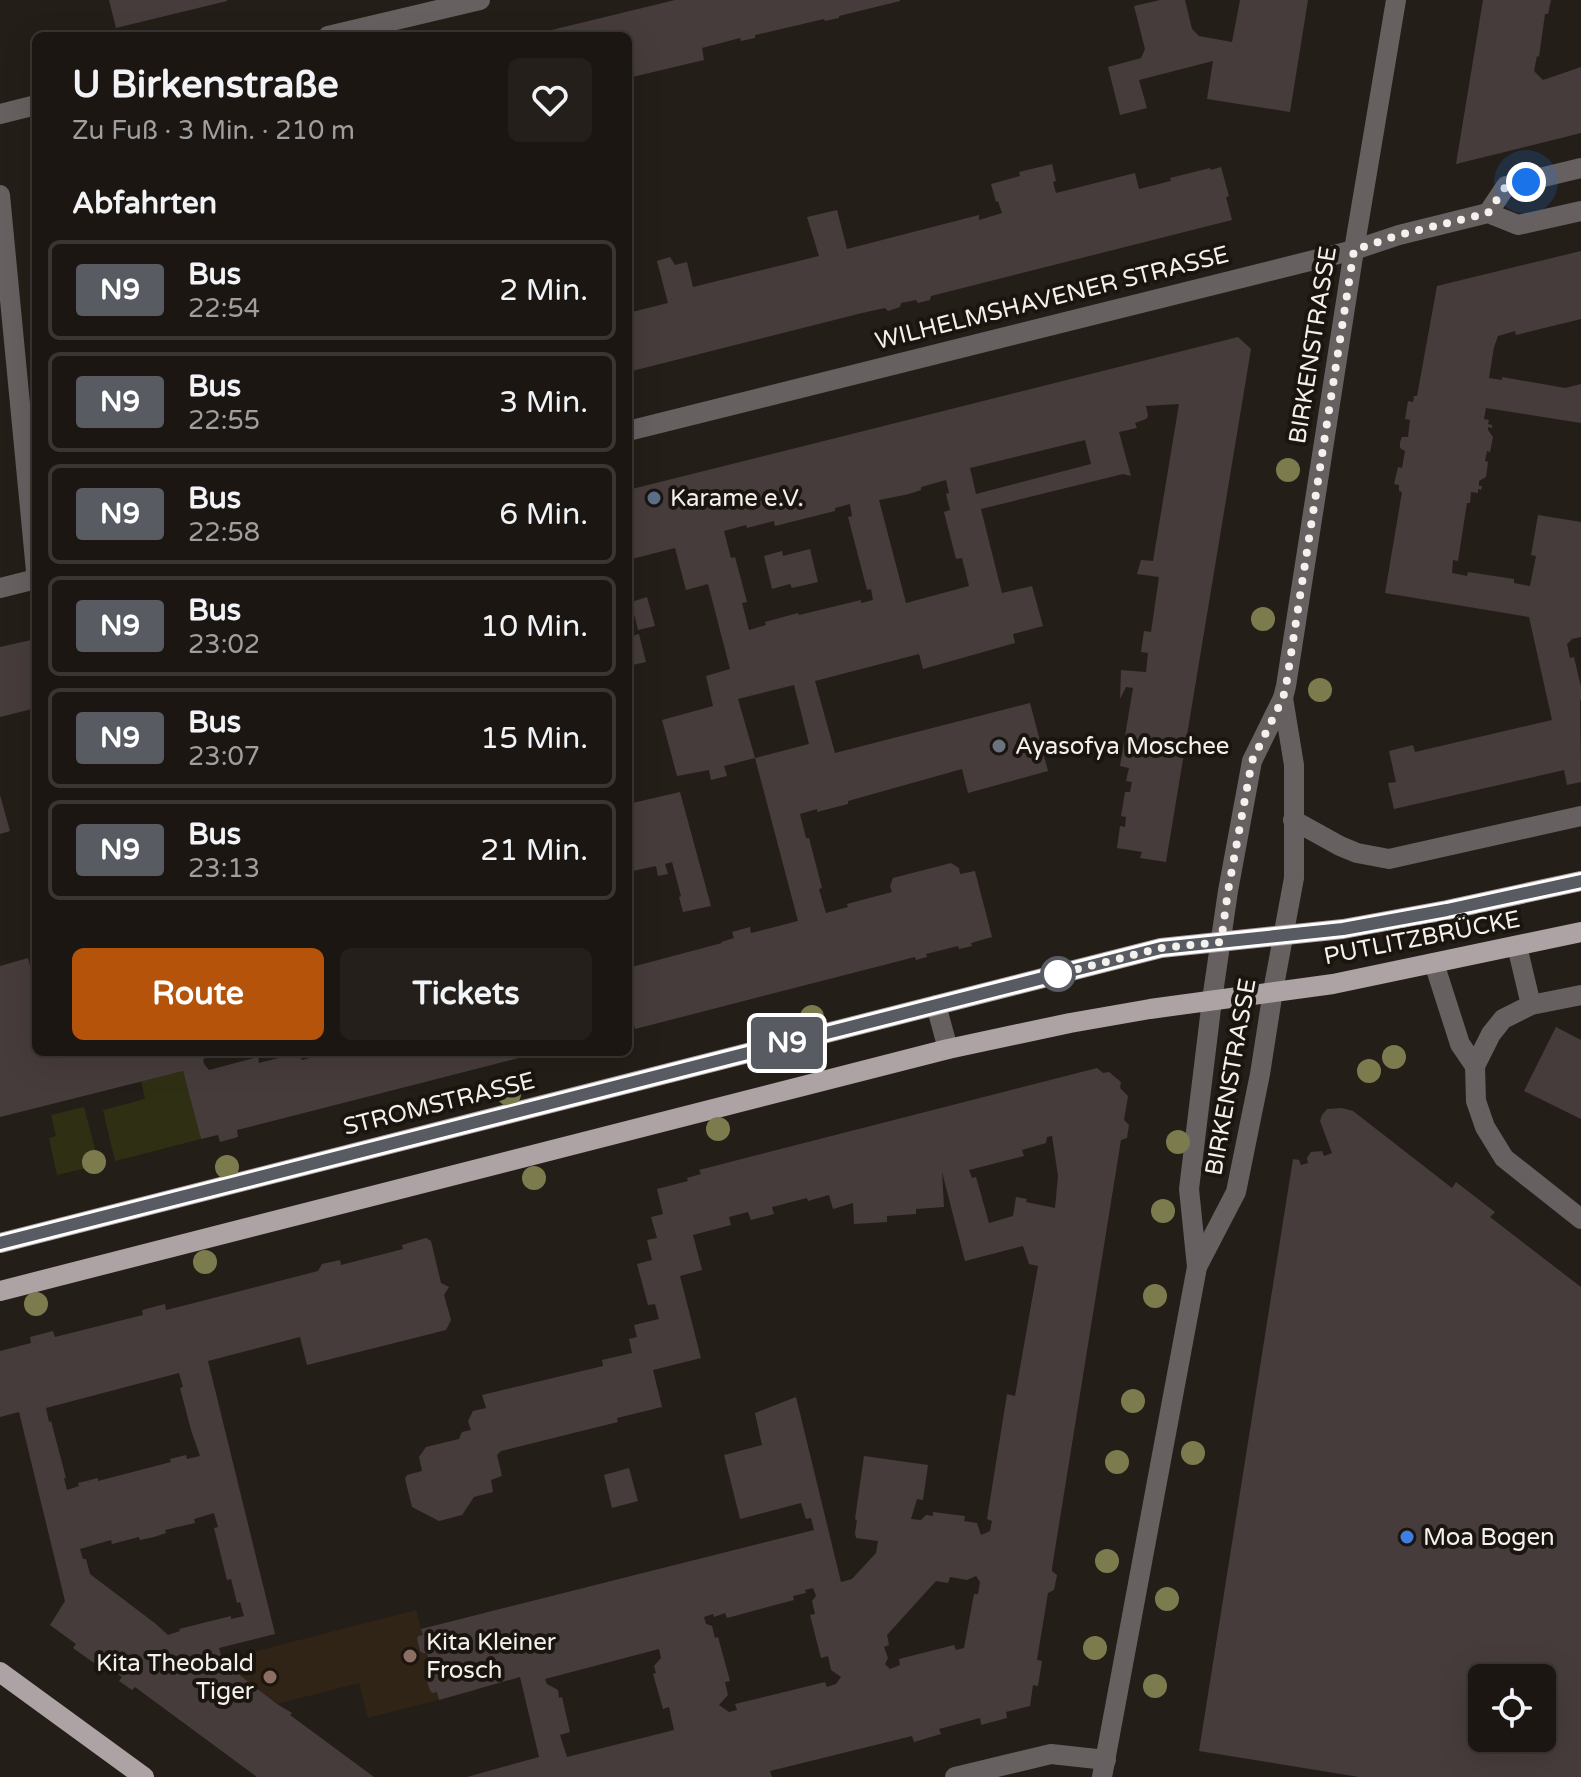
<!DOCTYPE html>
<html lang="de">
<head>
<meta charset="utf-8">
<style>
	:root { --surface:#1b1612; --page:#241f1b; --text:#f1f3f6; --muted:#a09f9f; --line:#393532; --accent:#b45309 }
	body { margin:0; font-family:"Varela Round",sans-serif; background:var(--page); color:var(--text); height:100vh; display:flex; flex-direction:column; font-size:30px; white-space:nowrap }
	* { box-sizing:border-box; margin:0 }
	p { font-size:26px; color:var(--muted) }
	.icon { flex:none; width:44px; height:44px; fill:none; stroke:currentColor; stroke-width:2; stroke-linecap:round; stroke-linejoin:round }
	.map { position:relative; flex:1; overflow:hidden }
	.sheet { position:absolute; left:32px; top:32px; width:600px; height:1024px; display:flex; flex-direction:column; background:var(--surface); border-radius:12px; box-shadow:0 8px 32px #0002,0 0 0 2px var(--line) }
	.sheet>* { flex:none }
	.badge { padding:0 16px; border-radius:6px; font-size:28px; line-height:52px }
	.tools { position:absolute; left:1468px; top:1664px; display:grid; gap:16px }
	.tools a { display:grid; place-items:center; width:88px; height:88px; border-radius:12px; background:var(--surface); box-shadow:0 8px 32px #0002,0 0 0 2px var(--line); font-size:40px }
	.you { position:absolute; width:40px; height:40px; margin:-20px; border:6px solid #fff; border-radius:50%; background:#1a73e8; box-shadow:0 0 0 12px #1a73e833 }
	.map>.badge { position:absolute; translate:-50% -50%; box-shadow:0 0 0 4px #fff }
	h2 { padding:0 40px; font-size:30px; line-height:72px }
	.round { display:grid; place-items:center; flex:none; width:84px; height:84px; border-radius:12px; background:var(--page) }
	.head { display:flex; align-items:center; justify-content:space-between; height:136px; padding:0 40px }
	h1 { font-size:38px; font-weight:700; line-height:60px }
	.action { display:flex; gap:16px; margin-top:auto; padding:16px 40px }
	.action a { flex:1; height:92px; border-radius:12px; background:var(--accent); color:#fff; font-size:32px; font-weight:700; line-height:92px; text-align:center }
	.action a+a { background:var(--page); color:var(--text) }
	ul { padding:0; list-style:none }
	li { display:flex; align-items:center; gap:24px; height:100px; margin:0 16px 12px; padding:0 24px; border:4px solid var(--line); border-radius:12px }
	li div { flex:1 }
	li b { display:block; font-size:30px }
	li em { font-style:normal }
	li .badge { min-width:88px; font-weight:700; text-align:center }
	.map>svg:first-child { display:block }
</style>
</head>
<body>
<div class="map">
<svg width="1581" height="1777" viewBox="0 0 1581 1777">
	<rect width="100%" height="100%" fill="#241e18"/>
	<polygon fill="#302416" points="416,1610 421,1629 459,1620 477,1690 368,1718 359,1683 277,1704 176,1672"/>
	<g fill="#2f3013">
		<polygon points="183,1071 201,1139 115,1161 103,1110 145,1099 141,1081"/>
		<polygon points="84,1107 99,1165 57,1175 49,1138 56,1136 51,1115"/>
	</g>
	<g fill="#473c3c" fill-rule="evenodd">
		<polygon points="109,0 227,0 227,1 116,28"/>
		<polygon points="675,0 900,0 900,1 839,16 839,18 825,21 824,19 755,35 755,38 741,41 740,38 702,48 704,60 628,78 628,36 527,36"/>
		<polygon points="1160,0 1185,0 1192,29 1199,36 1232,42 1240,0 1308,0 1290,112 1207,99 1213,61 1139,80 1147,108 1120,115 1108,67 1141,58 1145,49 1134,6"/>
		<polygon points="1483,0 1551,0 1548,14 1545,14 1539,57 1537,56 1534,71 1543,80 1581,67 1581,133 1456,164"/>
		<polygon points="1052,164 1056,181 1053,182 1056,193 1135,173 1139,189 1171,181 1170,178 1210,168 1211,170 1221,167 1229,196 1226,197 1232,220 931,296 930,300 918,303 916,300 901,303 900,307 888,311 885,308 862,313 628,372 628,313 668,303 657,261 670,257 675,265 687,262 693,287 819,256 807,217 837,210 847,249 979,215 979,220 1002,213 998,201 996,202 991,184 1020,176 1019,172"/>
		<polygon points="1581,251 1581,319 1516,335 1515,331 1498,336 1494,347 1489,378 1502,380 1502,377 1565,388 1581,384 1581,423 1486,408 1484,419 1489,420 1488,424 1492,425 1492,428 1488,427 1488,430 1493,437 1490,452 1487,451 1485,461 1488,462 1486,477 1479,481 1479,486 1482,486 1481,490 1478,489 1478,493 1471,492 1470,503 1467,503 1458,561 1453,560 1452,573 1467,576 1468,572 1514,579 1514,583 1530,586 1536,556 1531,555 1538,515 1581,522 1581,637 1572,639 1567,644 1570,658 1574,657 1581,687 1581,700 1580,701 1581,782 1567,785 1564,770 1394,809 1388,783 1396,782 1389,751 1413,745 1415,752 1552,720 1529,617 1385,593 1402,492 1399,491 1399,485 1394,484 1398,467 1402,468 1405,451 1400,448 1400,442 1402,437 1408,437 1410,420 1405,419 1408,401 1413,402 1414,396 1417,396 1437,286"/>
		<path d="M1238,337l13,12 -85,513 -26,-4 2,-6 -25,-4 3,-22 5,1 1,-10 -5,-1 4,-24h5l2,-10 -6,-1 3,-13 -9,-2 13,-78 -7,-1 -6,12 1,-29 25,2 2,-19 -7,-1 3,-21 7,1 8,-55 -22,-3 4,-14 12,1 26,-157 -33,2 2,10 -2,3 -11,4 2,5 -18,4 12,44 -8,-2 -142,35 21,84 30,-7 11,40 -30,8 2,9 -92,26 -4,-15 -104,27 20,72 195,-50 18,68 -80,22 -6,-24 -114,32v3l-31,8v-3l-17,5 6,24h3l13,50 -3,1 7,24 22,-6 -1,-3 45,-12 -2,-6 3,-8 58,-15 8,5 1,6 15,-3 17,66 -21,6 1,3 -13,3 -1,-3 -32,8 1,3 -11,3 -1,-3 -280,72 -7,-28v-33l94,-25 -1,-1 13,-4 -2,-6 18,-5 1,6 47,-12 -43,-163 -31,8 3,10 -16,4 -2,-10 -32,6 -15,-56 51,-14 -7,-30 24,-7 -22,-85 -22,6 -11,-42 -47,12v-70zM1085,440l6,24 -115,30 -6,-26zM946,480l3,13 -3,1 4,16 -6,2 12,47 6,-1 7,28 -63,17 -27,-103 30,-6 12,-4v-3zM850,504l2,12 -4,1 19,73 4,-1 2,11 -12,3v-3l-62,15 -1,-2 -33,9 1,3 -17,5 -7,-27 5,-1 -12,-45 -4,1 -7,-27 22,-6 1,3 27,-7 1,5 60,-15v-3zM794,685l15,59 -54,14 -17,-59z"/>
		<polygon points="810,549 818,582 792,588 790,584 772,589 764,556 782,551 783,556"/>
		<polygon points="647,597 655,626 638,630 631,602"/>
		<polygon points="639,634 646,662 628,666 628,637"/>
		<polygon points="36,639 36,708 0,717 0,647"/>
		<polygon points="680,792 711,906 683,912 679,897 681,896 672,862 665,864 668,874 658,876 656,866 628,872 628,804"/>
		<polygon points="0,795 10,831 0,834"/>
		<polygon points="28,958 36,989 36,1052 205,1052 206,1058 203,1059 204,1064 209,1070 258,1057 259,1063 298,1053 302,1060 331,1052 538,1053 237,1130 238,1137 220,1142 218,1135 201,1139 183,1071 0,1117 0,966"/>
		<polygon points="1556,1027 1581,1040 1581,1119 1524,1091"/>
		<path d="M1097,1068l6,5 6,-1 12,10 -1,6 8,8 -4,24 5,5 -2,13 -6,2 -69,428v3l5,4 -3,15 -6,3 -11,67 5,1 -4,25 -5,-1 -3,21 -24,6 1,6 -26,7 -1,-7 -41,11 2,5 -27,8 -2,-6 -142,35 2,6h-305l72,-20 -19,-80 -81,23 -2,-8 -5,1 -2,-3 -4,-12 2,-3 4,-1 -5,-21h-4l-3,-2 -3,-12 1,-3 5,-1 -2,-6 393,-99 -3,-12 -5,1 -5,-16 -61,16 -16,-64 38,-10 -7,-32 41,-16 45,185 11,-3 24,-26 2,-12 -22,-3 -1,-5 2,-13 -2,-1 9,-63 64,9 -5,35 -6,-1 -6,20 10,1 5,-5 7,1v-4l32,4 -1,5 13,2 4,12 9,-4 2,-10 -5,-2 20,-125 8,2 23,-130 -9,-2 -6,-18 -58,15 -23,-89 2,35 -28,2v5l-29,2v6l-33,2 -1,-21 -20,6 -4,-14 -21,6 -1,-3 -35,9 2,7 -23,6 -3,-8 -19,5 2,8 -38,10 9,35 -22,6 21,82 -48,12 9,37 -45,11 1,4 -117,29 -4,4 5,21 -11,4 2,12 -19,5 -12,18 -23,6 -27,-14 -7,-28 2,-4 15,-4 -3,-14 7,-10 33,-8 3,-7 9,-2 -3,-9 5,-10 13,-3 -4,-13 121,-29 -1,-6 30,-7 -3,-14 8,-2 -3,-12 25,-6 -4,-15 -7,1 -11,-41 15,-4 -5,-20 10,-2 -6,-21 12,-3 -6,-25 31,-8 -1,-3 14,-4 -2,-4zM1052,1136l6,40 -3,32 -29,-6 1,-3 -11,-2 -3,19 -24,7 -13,-46 -4,1 -3,-8 55,-14 -2,-6 24,-7 1,-6zM976,1576l4,6 -2,12h-4l-10,54 -8,2 -2,-5 -55,14 1,6 -10,4 -5,-5 3,-6 -4,-11 5,-2 -2,-10 49,-54 12,2 2,-6 17,3zM813,1588l3,8 -4,5 3,13 -5,1 11,43 7,-2 3,14 10,7 -5,7 -9,3 -2,-5 -90,22 2,6 -8,2 -10,-7 9,-10 -3,-13 5,-1 -12,-44 -3,1 -3,-12 -6,-2 -2,-7 9,-3 1,3 11,-4 2,5 67,-18 -1,-4 13,-3 -1,-3zM659,1649l2,9 -7,8 2,7 -3,1 10,35 6,-2 5,23 -107,27 -7,-22 10,-3 -8,-35 -3,1 -1,-8 -11,-6 -2,-5z"/>
		<path d="M1342,1108l11,3 99,77 4,-6 39,30 -5,5 91,70v490h-222l-160,-26 94,-592 6,1 2,5 7,-2 -1,-5 4,-6 11,-1 2,5 8,-3 -12,-32 2,-6 5,-6zM1482,1678h60v60h-60z"/>
		<path d="M426,1238l5,3 10,42 8,4 -5,8 7,25 -5,10 -139,35 -7,-28 -92,24 67,273 -56,14 5,17 3,2 1,-1 49,38 15,9 -2,2 84,62h-117l-122,-90 -3,3 -13,-9 3,-4 -25,-18 -3,4 -21,-15 3,-4 -26,-19 15,-24 -46,-189 -19,5v-66l31,-8 -1,-6 23,-6 2,6 88,-22 -1,-5 23,-6 1,6 28,-7 124,-32 4,-7 18,-4 1,5 62,-16 -1,-4zM179,1373l4,14 -3,1 11,42 9,26 -13,3 -1,-4 -16,4 1,3 -73,19v-3l-20,5 1,3 -12,4 -3,-12h2l-15,-57 -2,1 -3,-14zM214,1513l4,14 -4,1 13,52 4,-1 6,24 3,-1 4,14 -13,3v-3l-52,13 1,2 -12,4 -12,-11 -66,-50 -4,-15h-3l-3,-10 31,-9 1,4 27,-7 1,3 14,-3 12,-4 -1,-3 30,-7 -1,-4z"/>
		<polygon points="629,1468 638,1501 612,1508 604,1475"/>
	</g>
	<g fill="none" stroke-linecap="round" stroke-linejoin="round">
		<g stroke="#666061" stroke-width="20">
			<polyline points="328,36 480,0"/>
			<polyline points="0,114 36,105"/>
			<polyline points="0,195 36,571"/>
			<polyline points="1488,213 1506,186 1581,168"/>
			<polyline points="628,431 1354,250 1399,235 1488,213 1518,225 1581,211"/>
			<polyline points="0,588 36,579"/>
			<polyline points="1293,820 1340,846 1357,853 1389,859 1581,816"/>
			<polyline points="1517,946 1531,1005"/>
			<polyline points="1434,963 1460,1044 1475,1066"/>
			<polyline points="1581,995 1531,1005 1503,1019 1491,1034 1475,1066 1476,1101 1485,1127 1504,1158 1581,1219"/>
			<polyline points="936,1005 948,1049"/>
			<polyline points="1197,1267 1236,1192 1260,1074 1273,991 1294,878 1294,765 1283,698"/>
			<polyline points="955,1777 1051,1754 1106,1760"/>
			<polyline points="1102,1777 1197,1267 1189,1189 1212,1000 1228,891 1252,761 1283,698 1286,686 1354,250 1396,0"/>
		</g>
		<g stroke="#ada3a4" stroke-width="20">
			<polyline points="0,1243 1161,948 1343,929 1447,910 1581,881"/>
			<polyline points="0,1291 948,1049 1070,1023 1150,1009 1333,984 1581,932"/>
			<polyline points="0,1672 144,1777"/>
		</g>
	</g>
	<g fill="#7c7b4e">
		<circle cx="1288" cy="470" r="12"/>
		<circle cx="1263" cy="619" r="12"/>
		<circle cx="1320" cy="690" r="12"/>
		<circle cx="812" cy="1017" r="12"/>
		<circle cx="1394" cy="1057" r="12"/>
		<circle cx="1369" cy="1071" r="12"/>
		<circle cx="509" cy="1094" r="12"/>
		<circle cx="718" cy="1129" r="12"/>
		<circle cx="1178" cy="1142" r="12"/>
		<circle cx="94" cy="1162" r="12"/>
		<circle cx="227" cy="1167" r="12"/>
		<circle cx="534" cy="1178" r="12"/>
		<circle cx="1163" cy="1211" r="12"/>
		<circle cx="205" cy="1262" r="12"/>
		<circle cx="1155" cy="1296" r="12"/>
		<circle cx="36" cy="1304" r="12"/>
		<circle cx="1133" cy="1401" r="12"/>
		<circle cx="1193" cy="1453" r="12"/>
		<circle cx="1117" cy="1462" r="12"/>
		<circle cx="1107" cy="1561" r="12"/>
		<circle cx="1167" cy="1599" r="12"/>
		<circle cx="1095" cy="1648" r="12"/>
		<circle cx="1155" cy="1686" r="12"/>
	</g>
	<g fill="none" stroke-linecap="round" stroke-linejoin="round">
		<defs>
			<polyline id="line" points="0,1243 1161,948 1343,929 1447,910 1581,881"/>
		</defs>
		<use href="#line" stroke="#fff" stroke-width="18"/>
		<use href="#line" stroke="#595b62" stroke-width="12"/>
		<polyline stroke="#f4f0ec" stroke-width="8" stroke-dasharray="0 14.4" points="1058,974 1054,975 1161,948 1221,942 1228,891 1252,761 1283,698 1286,686 1354,250 1399,235 1488,213 1506,186 1526,182"/>
	</g>
	<circle fill="#5c6f8a" stroke="#1b150f" stroke-width="3" cx="654" cy="498" r="8"/>
	<circle fill="#6b7280" stroke="#1b150f" stroke-width="3" cx="999" cy="746" r="8"/>
	<circle fill="#fff" stroke="#595b62" stroke-width="4" cx="1058" cy="974" r="16"/>
	<circle fill="#3f7fe0" stroke="#1b150f" stroke-width="3" cx="1407" cy="1537" r="8"/>
	<g fill="#8d6e63" stroke="#1b150f" stroke-width="3">
		<circle cx="410" cy="1656" r="8"/>
		<circle cx="270" cy="1677" r="8"/>
	</g>
	<g text-anchor="middle" dominant-baseline="central" stroke-width="8" stroke-linejoin="round" paint-order="stroke">
		<g font-size="24" fill="#f4f0ec" stroke="#1b150f">
			<text transform="translate(1052 298) rotate(-14)">WILHELMSHAVENER STRASSE</text>
			<text transform="translate(1313 345) rotate(-81)">BIRKENSTRASSE</text>
			<text transform="translate(1422 938) rotate(-11)">PUTLITZBRÜCKE</text>
			<text transform="translate(1231 1077) rotate(-80)">BIRKENSTRASSE</text>
			<text transform="translate(439 1104) rotate(-14)">STROMSTRASSE</text>
		</g>
		<g font-size="24" fill="#f4f0ec" stroke="#1b150f" text-anchor="start">
			<text x="670" y="498">Karame e.V.</text>
			<text x="1015" y="746">Ayasofya Moschee</text>
			<text x="1423" y="1537">Moa Bogen</text>
			<text x="426" y="1642">Kita Kleiner<tspan x="426" dy="28">Frosch</tspan></text>
			<text x="254" y="1663" text-anchor="end">Kita Theobald<tspan x="254" dy="28">Tiger</tspan></text>
		</g>
	</g>
</svg>
<div class="tools">
<a><svg class="icon" aria-label="locate" viewBox="0 0 24 24"><circle cx="12" cy="12" r="6"/><path d="M12 2v4M12 18v4M2 12h4M18 12h4"/></svg></a>
</div>
<div class="you" style="left:1526px;top:182px"></div>
<b class="badge" style="left:787px;top:1043px;background:#595b62;color:#fff">N9</b>
<section class="sheet">
<div class="head"><div><h1>U Birkenstraße</h1><p>Zu Fuß · 3 Min. · 210 m</p></div><a class="round"><svg class="icon" aria-label="heart" viewBox="0 0 24 24"><path d="M12 20l-8-8c-3-5 5-10 8-4 3-6 11-1 8 4z"/></svg></a></div>
<h2>Abfahrten</h2>
<ul>
<li><span class="badge" style="background:#595b62;color:#fff">N9</span><div><b>Bus</b><p>22:54</p></div><em>2 Min.</em></li>
<li><span class="badge" style="background:#595b62;color:#fff">N9</span><div><b>Bus</b><p>22:55</p></div><em>3 Min.</em></li>
<li><span class="badge" style="background:#595b62;color:#fff">N9</span><div><b>Bus</b><p>22:58</p></div><em>6 Min.</em></li>
<li><span class="badge" style="background:#595b62;color:#fff">N9</span><div><b>Bus</b><p>23:02</p></div><em>10 Min.</em></li>
<li><span class="badge" style="background:#595b62;color:#fff">N9</span><div><b>Bus</b><p>23:07</p></div><em>15 Min.</em></li>
<li><span class="badge" style="background:#595b62;color:#fff">N9</span><div><b>Bus</b><p>23:13</p></div><em>21 Min.</em></li>
</ul>
<div class="action"><a>Route</a><a>Tickets</a></div>
</section>
</div>
</body>
</html>
